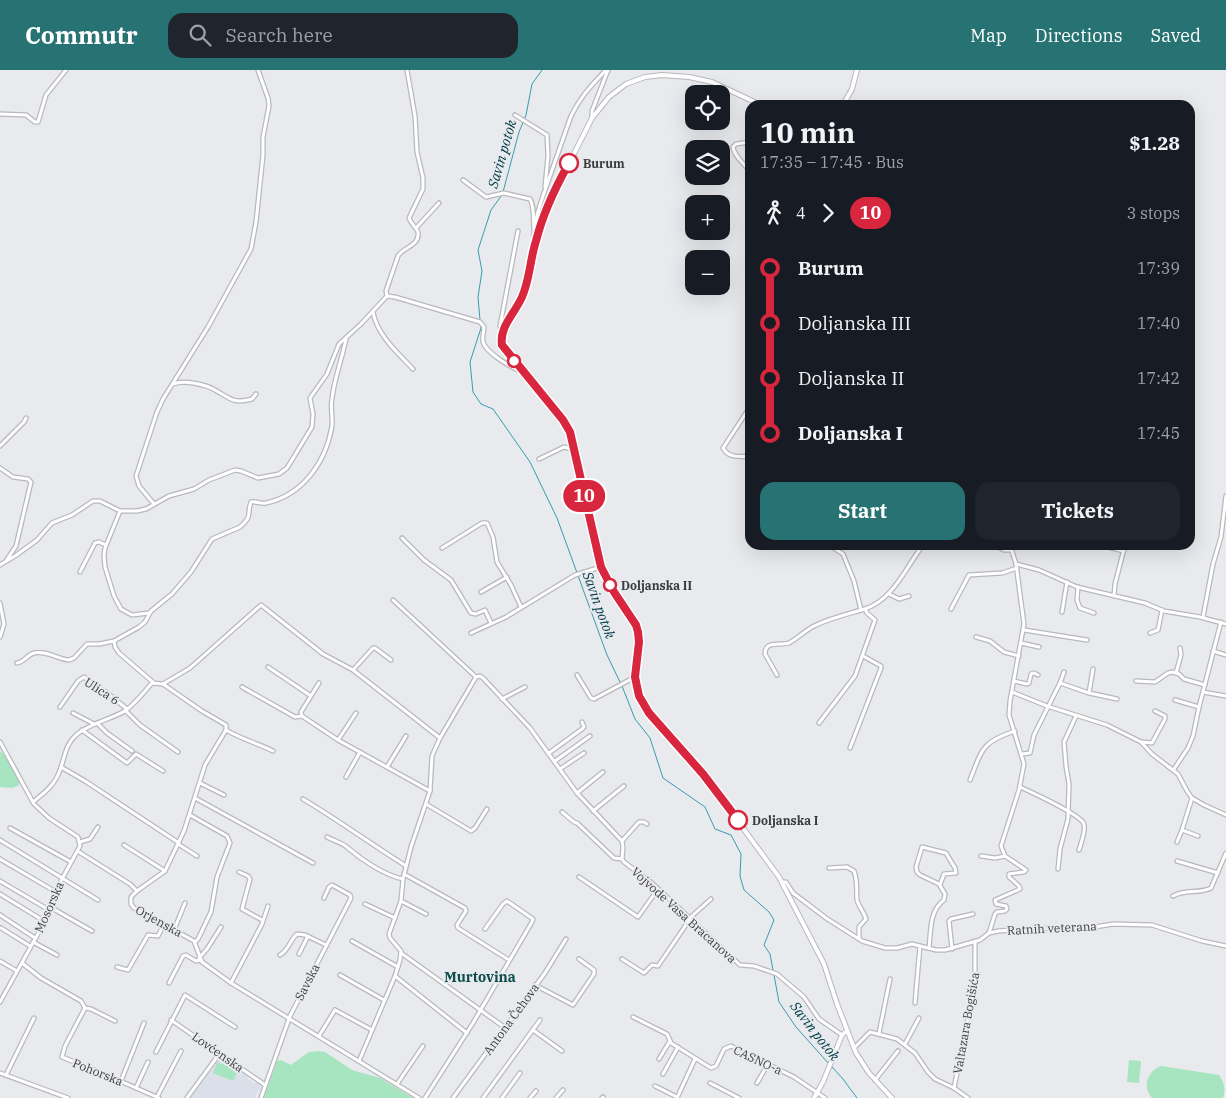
<!DOCTYPE html>
<html lang="en">
<head>
<meta charset="utf-8">
<style>
	:root { --surface:#171b24; --page:#20242c; --text:#f1f3f6; --muted:#9ea1a6; --accent:#277273 }
	body { margin:0; font-family:"IBM Plex Serif",serif; background:var(--page); color:var(--text); height:100vh; display:flex; flex-direction:column; font-size:19px; white-space:nowrap }
	* { box-sizing:border-box; margin:0 }
	p { font-size:16px; color:var(--muted) }
	.icon { flex:none; width:28px; height:28px; fill:none; stroke:currentColor; stroke-width:2; stroke-linecap:round; stroke-linejoin:round }
	.map { position:relative; flex:1; overflow:hidden }
	.panel { position:absolute; left:745px; top:30px; width:450px; height:450px; display:flex; flex-direction:column; background:var(--surface); border-radius:15px; box-shadow:0 5px 20px #0002 }
	.panel>* { flex:none }
	.badge { padding:0 10px; border-radius:16px; font-size:18px; line-height:32px }
	.buttons { position:absolute; left:685px; top:15px; display:grid; gap:10px }
	.buttons a { display:grid; place-items:center; width:45px; height:45px; border-radius:10px; background:var(--surface); box-shadow:0 5px 20px #0002; font-size:25px }
	.map>.badge { position:absolute; translate:-50% -50%; box-shadow:0 0 0 2px #fff }
	.legs { display:flex; align-items:center; gap:8px; height:55px; padding:0 15px; font-size:16px }
	.legs p { margin-inline-start:auto }
	.head { display:flex; align-items:center; justify-content:space-between; height:85px; padding:0 15px }
	h1 { font-size:28px; font-weight:800; line-height:38px }
	.primary-button { display:flex; gap:10px; margin-top:auto; padding:10px 15px }
	.primary-button a { flex:1; height:58px; border-radius:15px; background:var(--accent); color:#fff; font-size:20px; font-weight:800; line-height:58px; text-align:center }
	.primary-button a+a { background:var(--page); color:var(--text) }
	ul { padding:0 15px; list-style:none }
	li { display:flex; align-items:center; gap:18px; height:55px; font-size:19px }
	li i { display:grid; place-items:center; width:8px; height:100%; margin:0 6px; background:currentColor }
	li i::after { content:''; width:12px; height:12px; margin:-6px; border:4px solid; border-radius:50%; background:var(--surface) }
	li p { margin-inline-start:auto }
	li:first-child i { background:linear-gradient(#0000 50%,currentColor 0) }
	li:last-child i { background:linear-gradient(currentColor 50%,#0000 0) }
	header { display:flex; align-items:center; gap:30px; box-sizing:border-box; height:70px; padding:0 25px; background:var(--accent); color:#fff }
	header strong { font-size:24px }
	nav { display:flex; gap:28px; margin-inline-start:auto; font-size:18px }
	.search { width:350px; height:45px; background:var(--page); display:flex; align-items:center; gap:12px; box-sizing:border-box; padding:0 18px; border-radius:15px; color:var(--muted); font-size:19px }
	.map>svg:first-child { display:block }
</style>
</head>
<body>
<header>
<strong>Commutr</strong>
<div class="search"><svg class="icon" aria-label="search" viewBox="0 0 24 24"><circle cx="10" cy="10" r="6"/><path d="M15 15l6 6"/></svg>Search here</div>
<nav><a>Map</a><a>Directions</a><a>Saved</a></nav>
</header>
<div class="map">
<svg width="1226" height="1028" viewBox="0 0 1226 1028">
	<rect width="100%" height="100%" fill="#e9eaed"/>
	<polygon fill="#dadfe9" points="221,988 247,1005 248,1009 254,1013 259,1013 261,1015 261,1020 258,1021 255,1028 190,1028"/>
	<g fill="#a6e5c0">
		<path d="M0,681c8,7 20,23 19,34l-7,3 -12,-1z"/>
		<polygon points="319,981 325,982 352,1000 380,1008 413,1028 264,1028 277,991 281,990 291,995 309,982"/>
		<polygon points="1129,990 1141,991 1139,1013 1127,1012"/>
		<polygon points="217,992 238,1001 233,1011 213,1003"/>
		<path d="M1161,996l58,9c5,7 7,14 4,23h-71c-10,-12 -5,-26 9,-32z"/>
	</g>
	<g fill="none" stroke-linecap="round" stroke-linejoin="round">
		<g stroke="#379bb0" stroke-width="1">
			<polyline points="503,122 519,62 526,45 532,14 542,0"/>
			<polyline points="480,250 478,227 482,201 478,180 491,140 502,125"/>
			<polyline points="480,254 481,258 470,292 473,322 481,334 493,339 530,392 557,448 607,585 620,612"/>
			<polyline points="622,616 635,649 650,668 663,708 705,737 715,759 731,765 741,784 740,806 744,820 769,842 774,850 764,875 770,884 779,932 796,957 829,994"/>
			<polyline points="832,997 843,1009 857,1028"/>
		</g>
		<defs>
			<g id="minor">
				<polyline points="0,44 26,45 35,52 38,52 46,25 66,0"/>
				<polyline points="515,45 547,65 548,86 545,117"/>
				<polyline points="592,48 592,41 608,0"/>
				<path d="M750,72l-14,2 -3,3c1,9 11,17 17,24"/>
				<path d="M463,110l23,17 18,-4 26,6c6,10 2,29 5,42"/>
				<path d="M544,123l27,-77c10,-20 19,-29 34,-45h3"/>
				<polyline points="416,158 439,133"/>
				<path d="M537,166c-5,-12 3,-30 7,-43"/>
				<path d="M387,226l-1,-5 12,-35c5,-9 22,-10 20,-24 -2,-5 -7,-8 -9,-14l14,-29v-11l-6,-26 -2,-36 -8,-46"/>
				<path d="M373,242c4,23 24,40 40,57"/>
				<polyline points="750,243 750,244"/>
				<polyline points="502,264 500,256 518,161"/>
				<path d="M173,314c11,-4 32,0 42,6 16,9 18,14 37,9l4,-5"/>
				<path d="M750,337l-27,41c5,10 17,9 27,8"/>
				<polyline points="0,376 24,352 26,348"/>
				<polyline points="539,389 564,377 575,380"/>
				<polyline points="0,398 13,407 28,409 31,412 16,476 6,491"/>
				<polyline points="154,434 139,416 136,406 157,342 163,329 208,257 251,179 256,152 263,85 263,67 269,36 268,28 258,0"/>
				<polyline points="120,441 105,478 104,485 105,497 114,526 121,539 132,545 149,543"/>
				<polyline points="402,468 424,490 451,510 471,543 476,544 485,540 491,553"/>
				<polyline points="829,475 843,484 854,511 861,540"/>
				<polyline points="994,475 1004,480 1012,480"/>
				<polyline points="1099,475 1124,481"/>
				<polyline points="442,478 482,453 487,453 493,467 497,492 511,515 521,537"/>
				<polyline points="1016,494 1039,500 1077,517 1145,533 1164,541 1200,547 1226,554"/>
				<path d="M0,495l15,-9 22,-16 15,-17 20,-8 21,-14h7l20,10h17l9,-2 23,-13 25,-7 15,-9 26,-10 6,1 17,7 21,-4 8,-6 25,-41 1,-13 -3,-16 17,-24 12,-30 22,-20 26,-28 8,1 85,25 4,5c0,5 -2,10 -1,15 3,11 31,28 42,30"/>
				<polyline points="80,502 95,473 99,472 106,475"/>
				<polyline points="1078,517 1077,530 1080,538 1094,543"/>
				<polyline points="481,522 507,507"/>
				<polyline points="889,524 899,529 909,526"/>
				<polyline points="1114,526 1115,514 1125,475"/>
				<polyline points="393,530 476,607"/>
				<polyline points="0,533 4,554 0,567"/>
				<polyline points="951,539 969,505 1002,503 1017,498"/>
				<polyline points="1062,542 1067,512"/>
				<polyline points="1203,547 1213,494 1221,467 1226,426"/>
				<polyline points="1024,560 1087,570"/>
				<polyline points="471,563 506,547 575,505 601,497"/>
				<polyline points="1150,563 1158,560 1162,540"/>
				<polyline points="976,567 990,571 1004,582 1019,586"/>
				<polyline points="1021,573 1039,577"/>
				<polyline points="1213,581 1226,585"/>
				<path d="M17,593c7,-1 10,-8 17,-10 11,-3 24,6 35,7l5,-2 13,-14h12l15,-3"/>
				<polyline points="268,597 311,626"/>
				<polyline points="353,600 373,578 375,578 391,590"/>
				<polyline points="1176,603 1181,585 1180,578"/>
				<polyline points="577,605 591,628 594,629 635,607"/>
				<path d="M777,605l-12,-21c0,-14 15,-8 24,-11 6,-3 17,-13 25,-17 16,-8 34,-12 51,-17 29,-10 41,-42 58,-64"/>
				<polyline points="476,607 480,606 483,608 530,658 577,723 622,771 623,777 622,789 624,792 653,814 740,895 754,896 777,904 804,927 819,949 842,965"/>
				<polyline points="1014,611 1027,614 1029,613 1031,604 1034,603 1038,605"/>
				<polyline points="1136,611 1155,612 1168,603 1173,602 1179,604 1184,609 1205,615"/>
				<path d="M154,613l-35,-30 -4,-6 -1,-6 25,-14 6,-5 6,-11 21,-17 19,-22 21,-33 28,-12c14,-13 6,-12 11,-25 5,-1 9,2 15,1 37,-8 60,-41 66,-77 1,-9 -2,-18 0,-27 2,-20 10,-40 14,-60"/>
				<polyline points="319,613 301,642 302,646 338,670 430,721"/>
				<polyline points="1060,613 1089,623 1093,599"/>
				<polyline points="163,614 202,641 226,655 226,660"/>
				<polyline points="242,617 295,647 302,646"/>
				<polyline points="1012,622 1047,636 1107,655 1141,672 1152,684 1178,704 1187,721 1192,728 1204,735 1226,745"/>
				<polyline points="1203,622 1226,626"/>
				<polyline points="1089,623 1117,629"/>
				<polyline points="502,629 525,617"/>
				<polyline points="1175,630 1199,637"/>
				<polyline points="60,637 78,611 84,607 98,618 106,622 127,639"/>
				<polyline points="125,640 140,655 178,682"/>
				<polyline points="73,643 94,654"/>
				<polyline points="97,653 107,663 132,681"/>
				<polyline points="819,653 855,606 875,550 867,543 865,539"/>
				<polyline points="82,660 127,693 136,684 163,701"/>
				<polyline points="338,670 356,643"/>
				<polyline points="0,672 34,734 49,748 78,767 80,776 62,809 39,862 0,932"/>
				<polyline points="1142,672 1152,673 1165,649 1165,646 1155,641"/>
				<polyline points="850,678 881,598 881,596 863,586"/>
				<path d="M273,681c-16,-8 -32,-12 -47,-21l-21,35 -21,66 -19,40 -28,20 -6,6v7l3,4 60,33 8,21 29,21 188,115"/>
				<polyline points="549,683 582,659 584,657 582,652"/>
				<polyline points="1022,684 1030,683 1034,665 1060,613 1064,602"/>
				<polyline points="555,691 590,666"/>
				<polyline points="61,697 85,711 179,773"/>
				<polyline points="387,697 406,666"/>
				<polyline points="560,699 584,683"/>
				<polyline points="1174,699 1188,678 1193,666 1199,637 1221,552"/>
				<polyline points="346,707 360,682"/>
				<path d="M970,710c12,-30 11,-38 45,-49"/>
				<polyline points="200,713 224,725"/>
				<path d="M1020,717c11,5 61,28 64,37 2,7 -3,19 -5,26"/>
				<polyline points="577,723 603,702"/>
				<polyline points="195,728 313,793"/>
				<path d="M303,729c35,21 68,45 103,67"/>
				<path d="M33,732c12,-10 22,-17 27,-32 5,-13 5,-25 16,-35 14,-12 33,-15 49,-24 10,-7 19,-19 27,-28l11,1 27,-16 71,-63 62,49 30,16 87,68"/>
				<polyline points="426,734 471,761 475,758 487,739"/>
				<polyline points="593,741 624,716"/>
				<polyline points="562,742 574,752 577,753 614,788 622,789"/>
				<polyline points="190,745 227,766 230,773 217,807 211,842 198,869 195,872"/>
				<polyline points="10,758 71,792"/>
				<polyline points="1182,760 1198,766"/>
				<path d="M327,767c7,4 16,6 21,11 14,12 36,27 55,31"/>
				<polyline points="0,770 98,830"/>
				<polyline points="622,771 639,752 644,752 647,754"/>
				<polyline points="80,772 90,769 98,757"/>
				<polyline points="1177,772 1182,760 1192,728"/>
				<polyline points="178,774 197,786"/>
				<polyline points="124,775 165,801"/>
				<polyline points="79,782 130,814 137,821"/>
				<polyline points="981,786 995,788 1005,786"/>
				<polyline points="0,789 56,822"/>
				<polyline points="1177,791 1218,803"/>
				<path d="M829,798l18,-1 7,4c4,10 2,19 3,29 2,7 7,12 9,19l-7,8v12"/>
				<polyline points="1058,799 1060,779 1068,749 1069,714 1066,696 1064,672 1076,646"/>
				<polyline points="239,802 248,806 250,809 242,839 262,850"/>
				<polyline points="404,804 465,838 466,841 457,855 458,858 509,890"/>
				<polyline points="579,807 638,847 658,819"/>
				<polyline points="0,811 49,840"/>
				<polyline points="782,812 786,812 793,823 826,848 862,871 885,878 897,878 912,874 936,880 945,880 980,870 989,863 999,861 1037,858 1083,859 1113,854 1152,855 1202,871 1226,876"/>
				<polyline points="0,824 44,851"/>
				<path d="M1173,826c12,-7 27,-2 38,-8l15,-35"/>
				<polyline points="401,831 426,844"/>
				<polyline points="365,834 395,848"/>
				<polyline points="50,837 92,861"/>
				<polyline points="0,845 35,868"/>
				<polyline points="1,858 30,876"/>
				<polyline points="174,860 185,833"/>
				<polyline points="989,863 995,844 997,842 1005,841 1007,839 1006,836 996,834 995,830 1020,819 1019,816 1009,807 1009,804 1024,802 1026,800 1005,786 1001,776 1019,720 1024,694 1009,645 1010,631 1024,554 1016,494 1010,475"/>
				<polyline points="352,871 398,897"/>
				<polyline points="33,872 57,885"/>
				<path d="M929,878c2,-17 0,-37 15,-48l1,-6 -6,-10 -19,-9 -3,-3 -1,-5 6,-20 24,6 9,15 1,5 -12,1 -4,11"/>
				<polyline points="952,879 949,851 951,849 973,844"/>
				<polyline points="401,883 504,957"/>
				<polyline points="299,884 308,866"/>
				<path d="M280,885c9,-5 10,-15 17,-21l8,1 21,10"/>
				<polyline points="199,888 207,879 221,857"/>
				<polyline points="622,889 644,903 652,895 658,896 692,846 711,829"/>
				<polyline points="0,891 17,901"/>
				<polyline points="22,893 41,908 81,931 85,938"/>
				<polyline points="117,897 128,900 148,865 158,866 164,854"/>
				<polyline points="340,905 384,930"/>
				<polyline points="395,906 467,963"/>
				<polyline points="169,913 183,886 186,885 196,891 200,890"/>
				<polyline points="231,913 262,854 268,836"/>
				<polyline points="535,915 573,935 594,904 594,900 579,889"/>
				<polyline points="915,933 920,876"/>
				<polyline points="85,938 65,976 62,987 102,1003 159,1028"/>
				<polyline points="85,938 91,939 115,951"/>
				<polyline points="335,940 372,960"/>
				<polyline points="633,947 667,964 671,973 711,998 716,996 724,979 731,976 794,1007 825,1028"/>
				<polyline points="171,950 265,1015"/>
				<polyline points="533,960 562,981"/>
				<polyline points="879,963 890,909"/>
				<polyline points="319,966 335,940"/>
				<polyline points="905,974 919,948"/>
				<polyline points="854,978 870,962 897,969 915,983 928,1002 935,1009 954,1018 968,1028"/>
				<polyline points="156,982 185,925 235,957"/>
				<polyline points="659,989 670,971"/>
				<polyline points="359,991 395,906 400,890 401,881 390,868 389,864 401,831 403,809 411,777 430,721 432,686 440,668 476,607"/>
				<polyline points="0,1003 68,1028"/>
				<polyline points="663,1004 678,977"/>
				<polyline points="6,1005 34,948"/>
				<polyline points="875,1010 898,981"/>
				<polyline points="121,1011 144,953"/>
				<polyline points="710,1013 739,1028"/>
				<polyline points="757,1013 768,994"/>
				<polyline points="397,1014 423,976"/>
				<polyline points="655,1016 677,1027"/>
				<polyline points="136,1018 148,992"/>
				<polyline points="954,1018 969,943 975,906 975,871"/>
				<polyline points="157,1027 181,981"/>
				<polyline points="187,1028 220,983"/>
				<polyline points="261,1028 290,946 351,828 350,825 332,815 329,817 324,828"/>
				<polyline points="425,1028 473,953 532,852 533,849 507,831 503,834 485,859"/>
				<polyline points="453,1028 545,903 566,869"/>
				<polyline points="483,1028 540,950"/>
				<polyline points="502,1028 520,1003"/>
				<polyline points="530,1028 536,1021"/>
				<polyline points="556,1028 563,1020"/>
				<polyline points="602,1028 603,1027"/>
				<polyline points="677,1028 695,989"/>
			</g>
			<g id="tertiary">
				<polyline points="761,35 712,12 689,7 662,5 645,7 626,14 609,27 592,48 545,141 536,171 529,203 523,226 507,252 502,264 501,270 504,280 525,302 563,350 570,362 601,497 613,522 635,555 638,562 639,572 635,607 641,630 649,643 703,704 779,807 824,894 837,934 856,983 869,1003 892,1028"/>
				<polyline points="843,35 852,19 857,0"/>
				<polyline points="814,1028 823,1012 842,965 847,961"/>
			</g>
		</defs>
		<use href="#minor" stroke="#b8b9bc" stroke-width="5.5"/>
		<use href="#tertiary" stroke="#b8b9bc" stroke-width="6"/>
		<use href="#minor" stroke="#fff" stroke-width="3"/>
		<use href="#tertiary" stroke="#fff" stroke-width="4"/>
	</g>
	<g fill="none" stroke-linecap="round" stroke-linejoin="round">
		<defs>
			<path id="line-1" d="M569,93c-14,25 -26,50 -33,78 -6,18 -6,38 -14,56 -7,16 -23,30 -20,48l61,75 7,12 31,135 13,25 22,33 2,7 1,10 -4,35 4,19 10,17 54,61 35,46"/>
		</defs>
		<use href="#line-1" stroke="#fff" stroke-width="11"/>
		<use href="#line-1" stroke="#d7263d" stroke-width="8"/>
	</g>
	<g fill="#fff" stroke="#d7263d" stroke-width="2.5">
		<circle cx="569" cy="93" r="9"/>
		<circle cx="514" cy="291" r="6"/>
		<circle cx="610" cy="515" r="6"/>
		<circle cx="738" cy="750" r="9"/>
	</g>
	<g text-anchor="middle" dominant-baseline="central" stroke-width="4" stroke-linejoin="round" paint-order="stroke">
		<g font-size="12" font-weight="bold" fill="#3b3c3d" stroke="#e9eaed" text-anchor="start">
			<text x="583" y="93">Burum</text>
			<text x="621" y="515">Doljanska II</text>
			<text x="752" y="750">Doljanska I</text>
		</g>
		<g font-size="12" fill="#3b3c3d" stroke="#e9eaed">
			<text transform="translate(102 621) rotate(33)">Ulica 6</text>
			<text transform="translate(49 837) rotate(-66)">Mosorska</text>
			<text transform="translate(684 845) rotate(42)">Vojvode Vasa Bracanova</text>
			<text transform="translate(159 851) rotate(29)">Orjenska</text>
			<text transform="translate(1052 858) rotate(-3)">Ratnih veterana</text>
			<text transform="translate(307 912) rotate(-63)">Savska</text>
			<text transform="translate(511 949) rotate(-54)">Antona Čehova</text>
			<text transform="translate(966 953) rotate(-80)">Valtazara Bogišića</text>
			<text transform="translate(218 982) rotate(35)">Lovćenska</text>
			<text transform="translate(758 990) rotate(25)">CASNO-a</text>
			<text transform="translate(98 1002) rotate(22)">Pohorska</text>
		</g>
		<g font-size="14" font-style="italic" fill="#02404c" stroke="#e9eaed">
			<text transform="translate(502 84) rotate(-74)">Savin potok</text>
			<text transform="translate(599 535) rotate(70)">Savin potok</text>
			<text transform="translate(815 961) rotate(52)">Savin potok</text>
		</g>
		<g font-size="14" font-weight="bold" fill="#0e4d4e" stroke="#e9eaed">
			<text x="480" y="907">Murtovina</text>
		</g>
	</g>
</svg>
<div class="buttons">
<a><svg class="icon" aria-label="locate" viewBox="0 0 24 24"><circle cx="12" cy="12" r="6"/><path d="M12 2v4M12 18v4M2 12h4M18 12h4"/></svg></a>
<a><svg class="icon" aria-label="layers" viewBox="0 0 24 24"><path d="M12 4l9 5-9 5-9-5zM3 14l9 5 9-5"/></svg></a>
<a>+</a>
<a>−</a>
</div>
<b class="badge" style="left:584px;top:426px;background:#d7263d;color:#fff">10</b>
<section class="panel">
<div class="head"><div><h1>10 min</h1><p>17:35 – 17:45 · Bus</p></div><b>$1.28</b></div>
<div class="legs"><svg class="icon" aria-label="walk" viewBox="0 0 24 24"><circle cx="13" cy="4" r="2"/><path d="M13 8l-2 6 4 7M11 14l-3 7M7 12l3-4h3l4 4"/></svg>4<svg class="icon" aria-label="forward" viewBox="0 0 24 24"><path d="M9 5l7 7-7 7"/></svg><b class="badge" style="background:#d7263d;color:#fff">10</b><p>3 stops</p></div>
<ul>
<li><i style="color:#d7263d"></i><b>Burum</b><p>17:39</p></li>
<li><i style="color:#d7263d"></i><span>Doljanska III</span><p>17:40</p></li>
<li><i style="color:#d7263d"></i><span>Doljanska II</span><p>17:42</p></li>
<li><i style="color:#d7263d"></i><b>Doljanska I</b><p>17:45</p></li>
</ul>
<div class="primary-button"><a>Start</a><a>Tickets</a></div>
</section>
</div>
</body>
</html>
